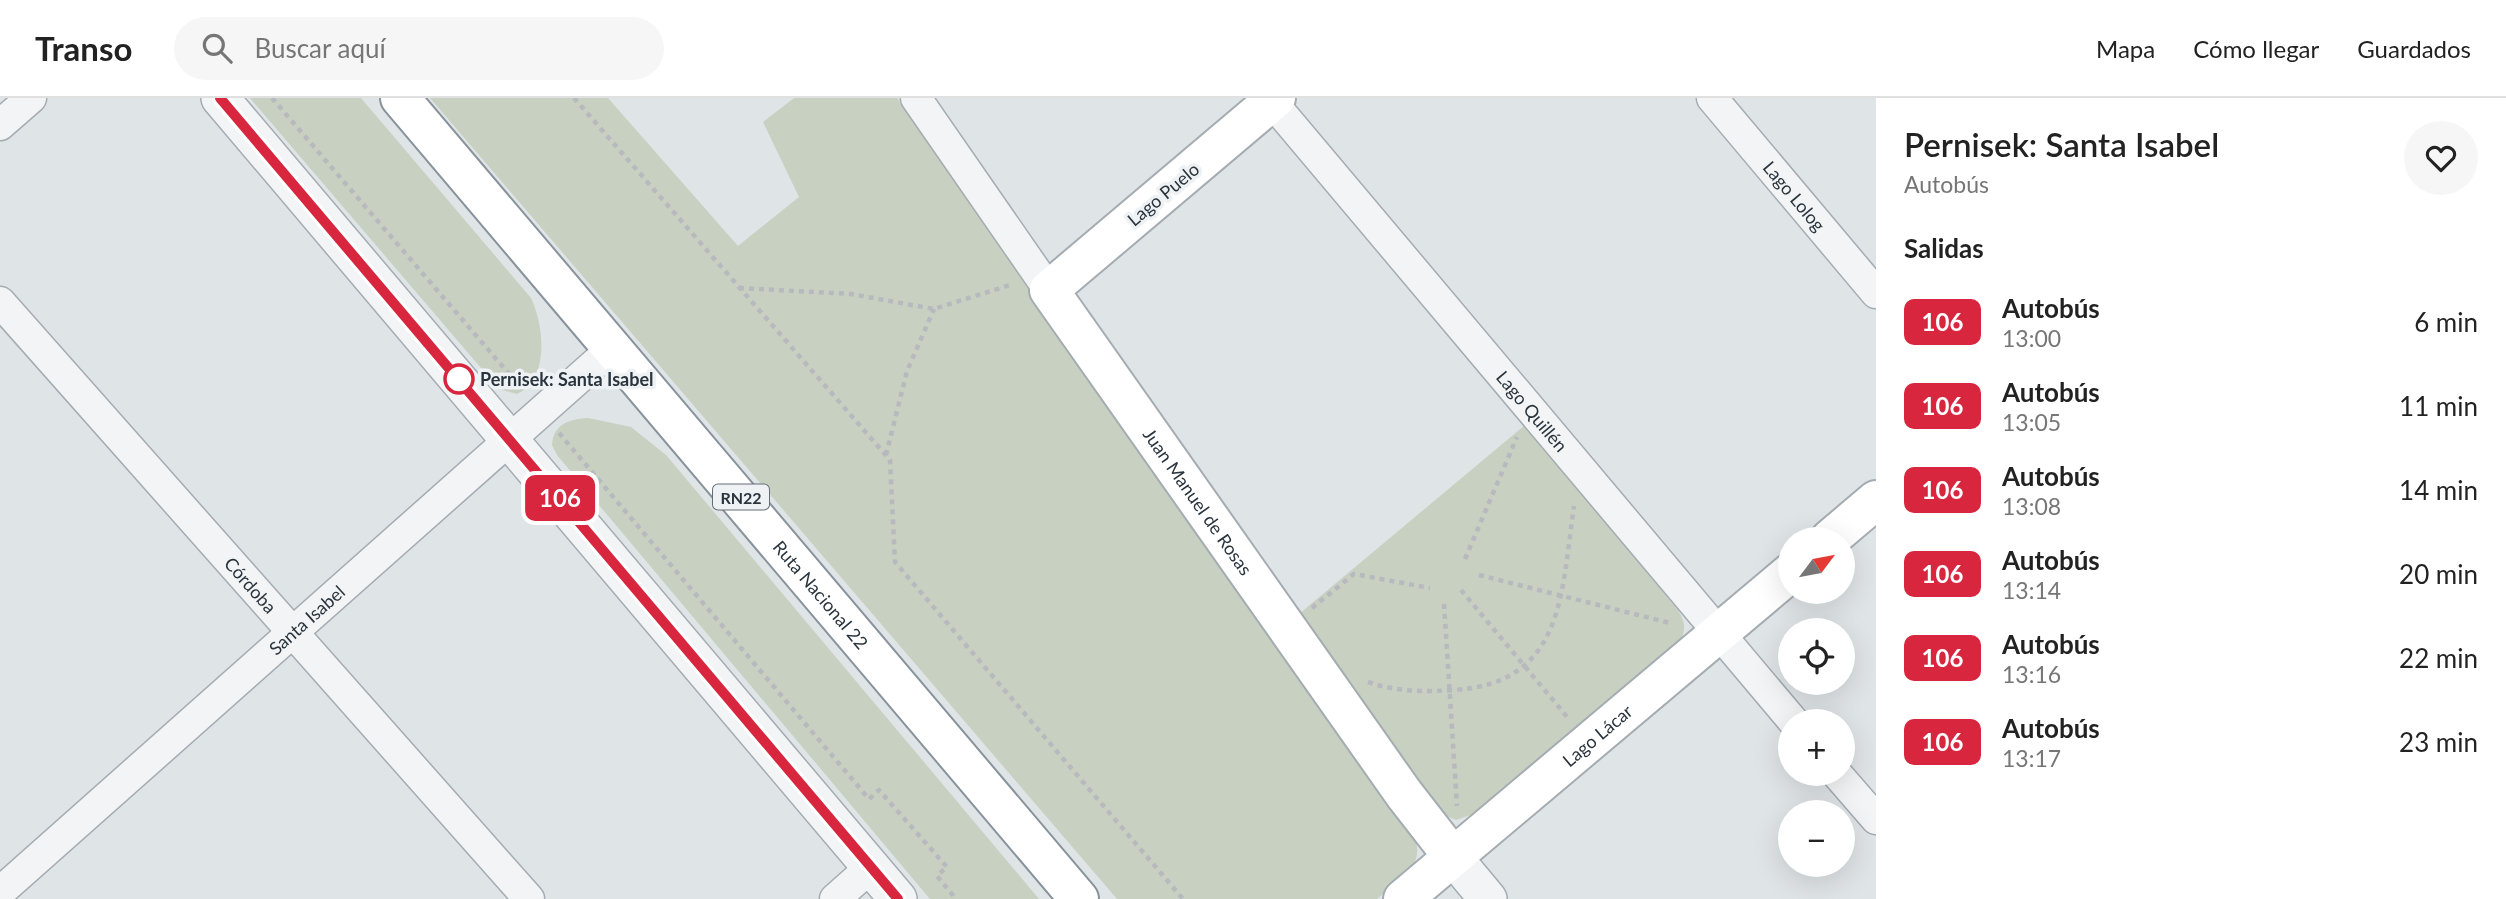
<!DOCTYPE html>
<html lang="es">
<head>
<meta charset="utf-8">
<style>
	:root { --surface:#fff; --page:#f6f6f6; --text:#222; --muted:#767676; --line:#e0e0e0 }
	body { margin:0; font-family:Lato,sans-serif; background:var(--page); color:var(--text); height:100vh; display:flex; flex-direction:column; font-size:26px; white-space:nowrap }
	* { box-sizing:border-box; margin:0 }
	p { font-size:23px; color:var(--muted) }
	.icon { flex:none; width:38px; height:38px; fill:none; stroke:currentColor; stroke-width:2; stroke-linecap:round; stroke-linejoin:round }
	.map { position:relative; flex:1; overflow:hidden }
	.side { display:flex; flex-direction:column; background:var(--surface); width:630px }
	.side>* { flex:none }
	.badge { padding:0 14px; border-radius:10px; font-size:24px; line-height:46px }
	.needle { width:46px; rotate:58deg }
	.controls { position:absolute; left:1778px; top:429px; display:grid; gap:14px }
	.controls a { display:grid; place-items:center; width:77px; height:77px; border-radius:50%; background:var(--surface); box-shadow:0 7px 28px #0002; font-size:35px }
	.map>.badge { position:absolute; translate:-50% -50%; box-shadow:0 0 0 4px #fff }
	h2 { padding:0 28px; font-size:26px; line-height:63px }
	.round { display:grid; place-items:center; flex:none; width:74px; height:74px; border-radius:37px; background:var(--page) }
	.headline { display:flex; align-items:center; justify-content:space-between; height:119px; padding:0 28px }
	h1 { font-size:33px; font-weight:600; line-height:52px }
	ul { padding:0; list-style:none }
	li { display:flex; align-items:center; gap:21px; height:84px; padding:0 28px }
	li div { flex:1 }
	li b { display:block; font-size:26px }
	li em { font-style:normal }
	li .badge { min-width:77px; font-weight:700; text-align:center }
	header { display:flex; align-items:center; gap:42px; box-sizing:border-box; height:98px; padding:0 35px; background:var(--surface); border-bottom:2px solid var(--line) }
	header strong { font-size:33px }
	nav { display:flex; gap:38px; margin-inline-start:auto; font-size:24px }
	.search { width:490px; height:63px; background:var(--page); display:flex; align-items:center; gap:18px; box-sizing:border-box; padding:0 24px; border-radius:38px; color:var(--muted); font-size:26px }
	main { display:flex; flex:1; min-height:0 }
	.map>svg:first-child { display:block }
</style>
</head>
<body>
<header>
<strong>Transo</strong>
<div class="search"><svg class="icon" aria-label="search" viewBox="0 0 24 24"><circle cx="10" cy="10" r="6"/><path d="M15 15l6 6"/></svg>Buscar aquí</div>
<nav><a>Mapa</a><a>Cómo llegar</a><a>Guardados</a></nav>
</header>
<main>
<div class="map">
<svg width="1876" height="801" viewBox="0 0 1876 801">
	<rect width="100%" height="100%" fill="#dfe4e7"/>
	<g fill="#c7d0c1">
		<path d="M250,0h111l170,200c13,28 19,80 -14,96l-18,-5z"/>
		<path d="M430,0h178l130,148 61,-49 -36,-75 31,-24h103l514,733c20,32 -12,50 -34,68h-260z"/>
		<path d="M588,320l43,9 35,28 373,444h-109l-373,-444 -5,-10c1,-21 18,-26 36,-27z"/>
		<path d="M1525,327l152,184c8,12 10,21 2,33l-203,171 -20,7 -14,-6 -143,-200z"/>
	</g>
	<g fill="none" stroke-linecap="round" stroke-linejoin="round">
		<defs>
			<g id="minor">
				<polyline points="916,0 1049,192"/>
				<path id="s1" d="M1712,0l164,195"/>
				<path id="s2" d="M1272,4l521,619"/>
				<polyline points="0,27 31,0"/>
				<path id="s3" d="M0,204l529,597"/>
				<polyline points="1837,676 1876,721"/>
				<path id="s4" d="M0,794l614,-545"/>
				<polyline points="835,801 871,769"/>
			</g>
			<g id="tertiary">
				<polyline points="220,0 898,801"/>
				<polyline points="1453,759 1488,801"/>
			</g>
			<g id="secondary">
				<path id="s5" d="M1276,0l-227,192 355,504 49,63"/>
				<polyline points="1830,441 1876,402"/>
				<path id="s6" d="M1403,801l387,-326"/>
			</g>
			<g id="trunk">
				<path id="s7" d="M400,0l679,801"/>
			</g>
		</defs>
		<use href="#minor" stroke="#a5acb1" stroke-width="33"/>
		<use href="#tertiary" stroke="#a5acb1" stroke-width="40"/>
		<use href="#secondary" stroke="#a5acb1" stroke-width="42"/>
		<use href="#trunk" stroke="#88939c" stroke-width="42"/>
		<g stroke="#b6babe" stroke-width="4.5" stroke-dasharray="5 5" stroke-linecap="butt">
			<polyline points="272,0 522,291"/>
			<polyline points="574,0 890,362 895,464 1183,801"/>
			<polyline points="739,190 851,196 934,211 1010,187"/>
			<polyline points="559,335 869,701 879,692 947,769 937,778 956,801"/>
			<polyline points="886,357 907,273 934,211"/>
			<polyline points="1465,461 1517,339"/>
			<polyline points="1479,477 1670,525"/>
			<polyline points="1461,492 1568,620"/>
			<polyline points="1444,506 1457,708"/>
			<polyline points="1312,510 1354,476 1430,490"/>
			<path d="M1368,584c29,10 56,10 86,8 111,-7 107,-97 120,-184"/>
		</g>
		<use href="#minor" stroke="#f2f4f6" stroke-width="30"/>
		<use href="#tertiary" stroke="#f2f4f6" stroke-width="37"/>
		<use href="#secondary" stroke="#fff" stroke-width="38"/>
		<use href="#trunk" stroke="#fff" stroke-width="38"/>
	</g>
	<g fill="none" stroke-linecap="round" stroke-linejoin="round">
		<defs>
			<polyline id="line" points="220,0 898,801"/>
		</defs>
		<use href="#line" stroke="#fff" stroke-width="16"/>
		<use href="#line" stroke="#d7263d" stroke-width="10"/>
	</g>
	<circle fill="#fff" stroke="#d7263d" stroke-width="3.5" cx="459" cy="281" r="14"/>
	<g text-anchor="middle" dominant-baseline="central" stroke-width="7" stroke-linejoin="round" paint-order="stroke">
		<rect fill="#eef2f5" stroke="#656d74" stroke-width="2" x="713" y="386.5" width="56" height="25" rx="5"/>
		<g font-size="16" font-weight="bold" fill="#2a343d">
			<text x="741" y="399">RN22</text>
		</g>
		<g font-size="18" fill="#2a343d" stroke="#eef2f5">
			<text transform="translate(1163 96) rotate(-40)">Lago Puelo</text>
			<text stroke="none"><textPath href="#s1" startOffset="128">Lago Lolog</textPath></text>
			<text stroke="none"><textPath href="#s2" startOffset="404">Lago Quillén</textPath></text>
			<text stroke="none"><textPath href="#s5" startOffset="556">Juan Manuel de Rosas</textPath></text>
			<text stroke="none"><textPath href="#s3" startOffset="378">Córdoba</textPath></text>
			<text stroke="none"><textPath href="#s7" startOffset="651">Ruta Nacional 22</textPath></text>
			<text stroke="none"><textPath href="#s4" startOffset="410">Santa Isabel</textPath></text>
			<text stroke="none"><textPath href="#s6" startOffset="254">Lago Lácar</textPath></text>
		</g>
		<g font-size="18" font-weight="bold" fill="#2a343d" stroke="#eef2f5" text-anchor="start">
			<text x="480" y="281">Pernisek: Santa Isabel</text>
		</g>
	</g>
</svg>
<div class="controls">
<a><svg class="needle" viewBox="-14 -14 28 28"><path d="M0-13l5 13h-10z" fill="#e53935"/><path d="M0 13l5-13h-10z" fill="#767676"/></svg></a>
<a><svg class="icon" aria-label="locate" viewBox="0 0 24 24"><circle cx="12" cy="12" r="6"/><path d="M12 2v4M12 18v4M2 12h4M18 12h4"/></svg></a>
<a>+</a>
<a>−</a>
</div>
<b class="badge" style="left:560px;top:400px;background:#d7263d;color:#fff">106</b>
</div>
<section class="side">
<div class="headline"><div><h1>Pernisek: Santa Isabel</h1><p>Autobús</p></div><a class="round"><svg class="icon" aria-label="heart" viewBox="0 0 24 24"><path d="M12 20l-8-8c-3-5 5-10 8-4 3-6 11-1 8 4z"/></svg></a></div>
<h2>Salidas</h2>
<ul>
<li><span class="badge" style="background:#d7263d;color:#fff">106</span><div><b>Autobús</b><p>13:00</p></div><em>6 min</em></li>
<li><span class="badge" style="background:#d7263d;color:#fff">106</span><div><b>Autobús</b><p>13:05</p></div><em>11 min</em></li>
<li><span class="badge" style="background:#d7263d;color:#fff">106</span><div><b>Autobús</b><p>13:08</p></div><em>14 min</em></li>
<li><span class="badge" style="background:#d7263d;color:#fff">106</span><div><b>Autobús</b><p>13:14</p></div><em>20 min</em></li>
<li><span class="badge" style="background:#d7263d;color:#fff">106</span><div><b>Autobús</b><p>13:16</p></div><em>22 min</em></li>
<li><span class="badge" style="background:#d7263d;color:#fff">106</span><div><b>Autobús</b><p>13:17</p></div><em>23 min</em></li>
</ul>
</section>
</main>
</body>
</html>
